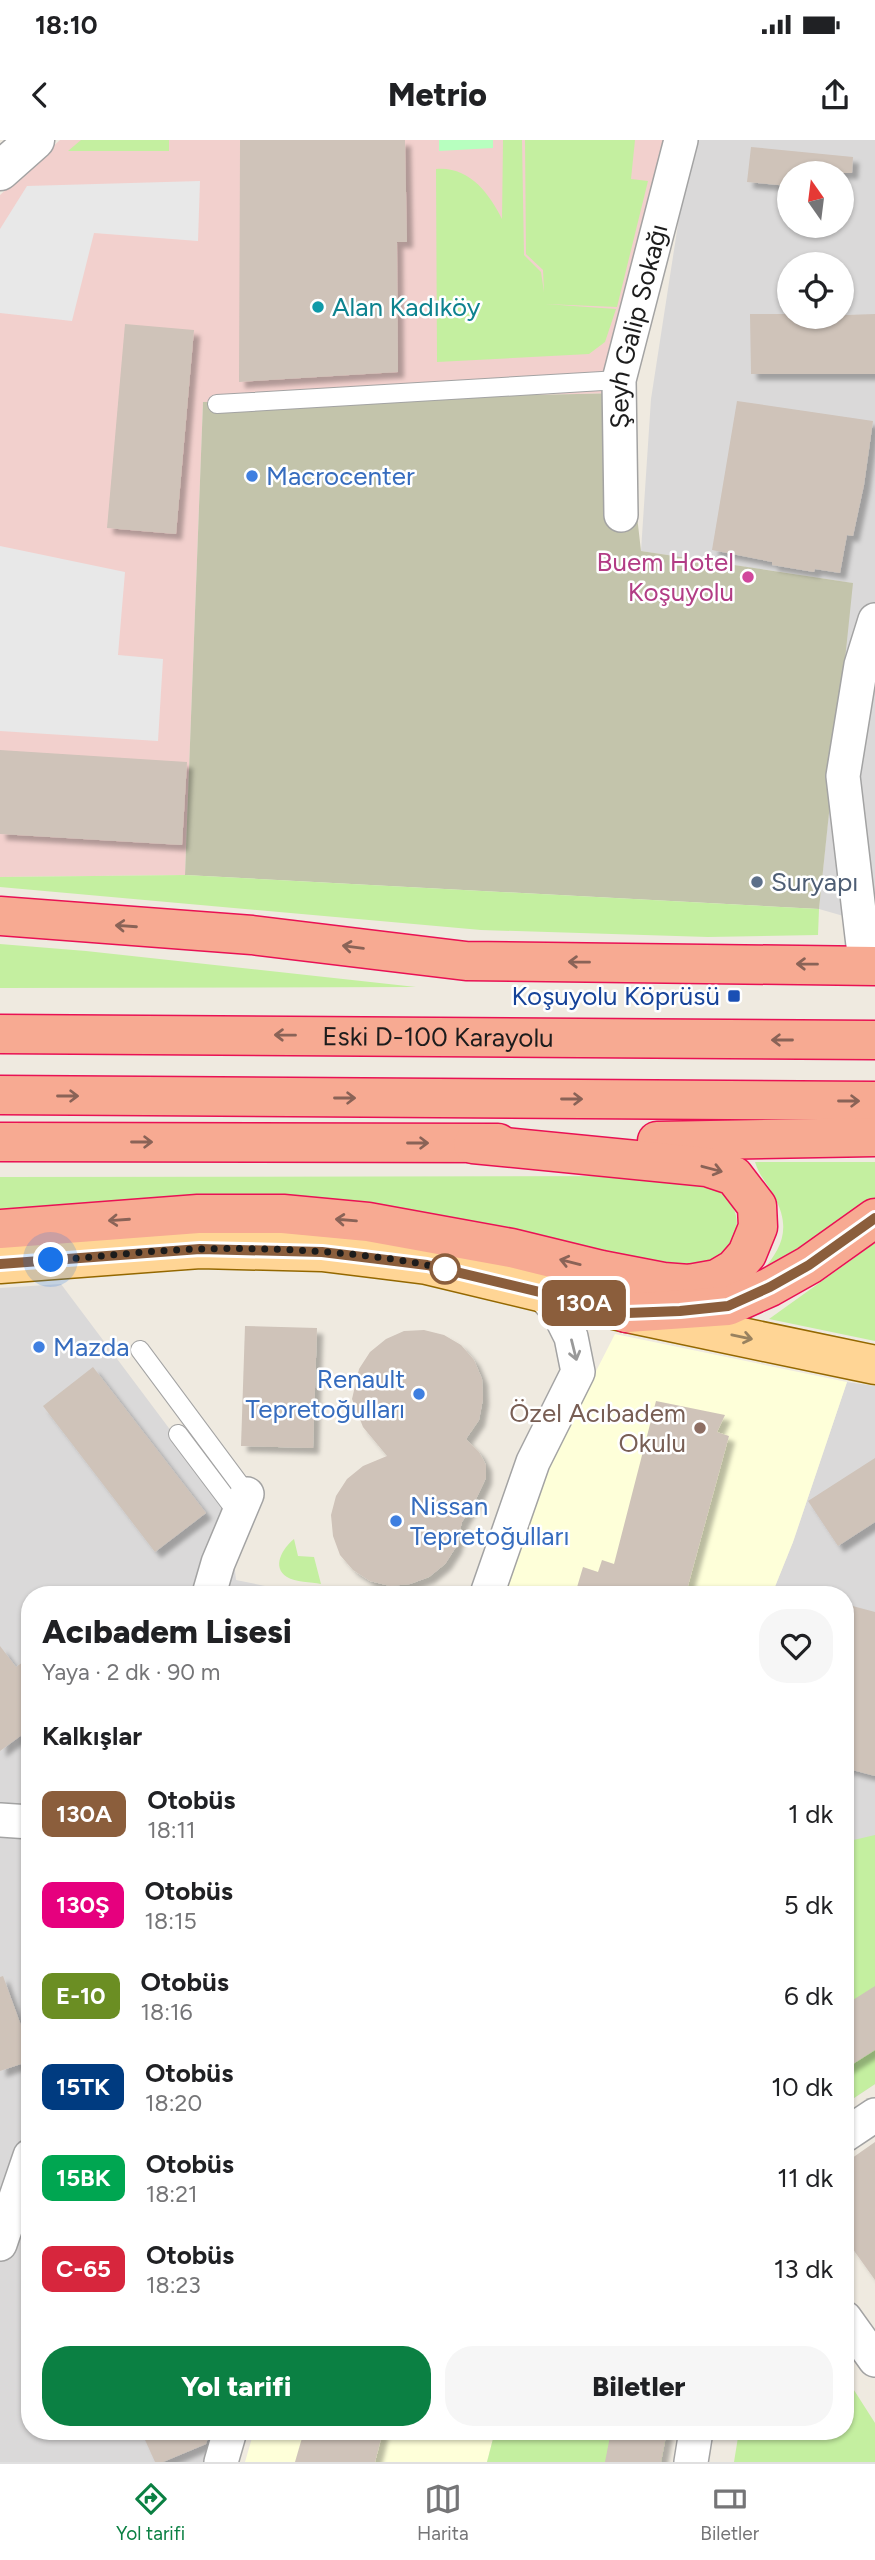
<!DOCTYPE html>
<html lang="tr">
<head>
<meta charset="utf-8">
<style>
	:root { --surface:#fff; --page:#f6f6f6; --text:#202124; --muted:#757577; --line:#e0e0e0; --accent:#0b8043 }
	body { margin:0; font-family:Figtree,sans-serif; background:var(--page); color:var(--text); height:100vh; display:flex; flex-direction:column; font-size:26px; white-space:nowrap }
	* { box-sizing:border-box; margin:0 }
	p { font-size:23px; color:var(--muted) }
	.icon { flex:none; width:38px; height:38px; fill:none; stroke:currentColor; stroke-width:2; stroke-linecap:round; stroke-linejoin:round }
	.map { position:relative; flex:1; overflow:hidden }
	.details { position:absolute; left:21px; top:1446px; width:833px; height:854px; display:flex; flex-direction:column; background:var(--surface); border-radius:28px; box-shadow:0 2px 5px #0004 }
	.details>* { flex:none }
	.badge { padding:0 14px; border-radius:10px; font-size:24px; line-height:46px }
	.needle { width:46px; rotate:346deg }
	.controls { position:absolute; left:777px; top:21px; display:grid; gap:14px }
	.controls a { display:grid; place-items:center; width:77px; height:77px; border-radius:50%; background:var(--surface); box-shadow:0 2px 5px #0004; font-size:35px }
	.you { position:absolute; width:35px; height:35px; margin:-18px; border:5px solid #fff; border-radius:50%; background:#1a73e8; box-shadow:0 0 0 10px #1a73e833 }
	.map>.badge { position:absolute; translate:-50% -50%; box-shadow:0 0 0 4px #fff }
	h2 { padding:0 21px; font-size:26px; line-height:63px }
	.round { display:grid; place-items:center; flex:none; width:74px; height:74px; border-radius:28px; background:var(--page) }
	.overview { display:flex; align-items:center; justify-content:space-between; height:119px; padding:0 21px }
	h1 { font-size:33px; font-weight:800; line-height:52px }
	.primary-button { display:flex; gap:14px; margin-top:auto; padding:14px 21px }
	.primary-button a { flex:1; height:80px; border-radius:28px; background:var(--accent); color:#fff; font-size:28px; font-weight:800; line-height:80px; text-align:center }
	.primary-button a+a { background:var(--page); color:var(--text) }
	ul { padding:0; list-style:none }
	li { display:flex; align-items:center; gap:21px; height:91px; padding:0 21px }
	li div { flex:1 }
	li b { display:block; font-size:26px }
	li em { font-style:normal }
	li .badge { min-width:77px; font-weight:700; text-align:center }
	.status { display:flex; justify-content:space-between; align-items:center; height:49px; padding:0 35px; background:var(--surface); direction:ltr }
	.status svg { height:19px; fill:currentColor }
	header { display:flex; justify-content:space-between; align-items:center; height:91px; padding:0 21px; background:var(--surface); font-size:32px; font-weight:800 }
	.tabs { display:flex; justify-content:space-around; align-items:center; height:98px; border-top:2px solid var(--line); background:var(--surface); font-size:19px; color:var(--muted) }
	.tabs a { display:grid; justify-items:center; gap:4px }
	.tabs .on { color:var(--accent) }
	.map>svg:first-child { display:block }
</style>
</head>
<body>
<div class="status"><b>18:10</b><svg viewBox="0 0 49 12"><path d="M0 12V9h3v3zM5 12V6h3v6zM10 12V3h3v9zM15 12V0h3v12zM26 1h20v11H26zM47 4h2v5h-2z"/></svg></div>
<header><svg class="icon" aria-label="back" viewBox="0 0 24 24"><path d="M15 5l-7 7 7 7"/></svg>Metrio<svg class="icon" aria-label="share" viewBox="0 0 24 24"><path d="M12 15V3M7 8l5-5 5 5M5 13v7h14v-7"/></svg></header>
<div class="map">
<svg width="875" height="2322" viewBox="0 0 875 2322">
	<defs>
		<filter id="shadow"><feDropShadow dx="6" dy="6" stdDeviation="2" flood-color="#0004"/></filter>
	</defs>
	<rect width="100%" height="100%" fill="#efeae0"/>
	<g fill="#dad9d9" fill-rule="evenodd">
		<path d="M691,0h184v785l-56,-16 33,-326 -211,-32 10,-152zM789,33h53v53h-53zM789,124h53v53h-53z"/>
		<polygon points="61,1144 228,1367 236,1440 304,1454 30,1454 30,2291 224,2291 215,2322 0,2322 0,1148"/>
		<polygon points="847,1242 875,1246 875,1944 845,1964 845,1454 772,1454 793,1402"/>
	</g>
	<polygon fill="#f2d0cd" points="60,0 682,0 623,253 203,262 185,735 0,737 0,55"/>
	<g fill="#feffd9">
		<polygon points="615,1194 847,1242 793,1402 772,1454 505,1454 544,1333"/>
		<polygon points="254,2291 495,2291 487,2322 245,2322"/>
	</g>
	<polygon fill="#c3c4ab" points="623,253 641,411 853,443 819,769 185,735 203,262"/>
	<g fill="#c4efa0">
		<polygon points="81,0 169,0 169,11 68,11"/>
		<path d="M503,0h19l2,115 17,17 3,20 -1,-22 -17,-16 -1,-114h110l-4,39 17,2 -31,126 -72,-3 71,5 -11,33 -16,12 -152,8 -1,-193c33,-3 53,24 66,50z"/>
		<polygon points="185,735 819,769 818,795 708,797 481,790 0,747 0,737"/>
		<polygon points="0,804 86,811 416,847 0,848"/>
		<path d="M755,1022h120v44l-128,83c26,-31 50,-51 27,-93 -6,-12 -15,-20 -19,-34z"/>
		<path d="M700,1036c25,15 48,37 31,67 -3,6 -7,15 -13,18 -6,4 -14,5 -21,8l-697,-59v-33z"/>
		<polygon points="875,1103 875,1201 769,1179"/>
		<path d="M294,1399l4,17 16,1 7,27c-10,-2 -26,-2 -34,-7 -16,-10 -4,-29 7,-38z"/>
		<polygon points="875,1695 875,1944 845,1964 845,1702"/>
		<polygon points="845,2236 875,2283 875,2322 734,2322 739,2291 845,2291"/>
		<polygon points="495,2291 667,2291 661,2322 487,2322"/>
	</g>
	<polygon fill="#b7ffbf" points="439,0 493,0 493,8 439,11"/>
	<g fill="#e8e8e8">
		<polygon points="200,41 198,101 94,93 72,181 0,173 0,89 27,46"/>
		<polygon points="0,406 125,432 118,515 163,519 158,601 0,591"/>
	</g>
	<g fill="#cfc3b9" filter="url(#shadow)">
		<polygon points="240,0 405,0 407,102 397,102 398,232 239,242"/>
		<polygon points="751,7 853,17 852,33 789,33 789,46 747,42"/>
		<polygon points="750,174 789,174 789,177 875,174 875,234 751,234"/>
		<polygon points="125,184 194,190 176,394 107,388"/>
		<polygon points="737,261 873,281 864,345 853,396 847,395 840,433 815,429 814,432 772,425 772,422 712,410"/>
		<polygon points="0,610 187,622 182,705 0,694"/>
		<polygon points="245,1186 317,1188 313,1308 241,1306"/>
		<polygon points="424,1190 444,1195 461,1205 474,1220 482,1239 483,1259 479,1280 466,1299 479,1312 486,1325 486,1338 476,1359 462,1382 456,1407 445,1424 429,1437 410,1444 390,1446 370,1441 353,1430 340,1415 333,1396 331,1375 336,1356 347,1339 363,1326 387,1316 363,1287 352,1259 359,1229 370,1212 386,1199 404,1191"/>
		<polygon points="93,1227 206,1373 155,1412 43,1266"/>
		<polygon points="656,1261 725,1275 717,1292 729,1296 686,1453 655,1446 653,1454 575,1454 583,1427 598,1432 602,1420 614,1424"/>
		<polygon points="875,1318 875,1382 838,1406 808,1361"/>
		<polygon points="845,1464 875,1472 875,1636 845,1628"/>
		<polygon points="0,1506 16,1527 30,1517 30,1589 0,1611"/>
		<polygon points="3,1836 30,1910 30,1921 0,1931 0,1837"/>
		<polygon points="875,1846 875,1910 845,1929 845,1865"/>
		<polygon points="875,2002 875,2140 845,2098 845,2023"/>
		<polygon points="141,2291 210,2291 206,2304 163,2322 155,2322"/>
		<polygon points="304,2291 383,2291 375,2322 295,2322"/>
		<polygon points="611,2291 667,2291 661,2322 605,2322"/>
	</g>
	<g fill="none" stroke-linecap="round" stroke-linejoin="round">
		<defs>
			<g id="service">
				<polyline points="217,264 619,240"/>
				<polyline points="140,1210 247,1354"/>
				<polyline points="178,1294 239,1375"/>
			</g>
			<g id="minor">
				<path id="s1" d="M621,375l-2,-135 62,-240"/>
				<polyline points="864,825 863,805 843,636 861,525 875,480"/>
				<polyline points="209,1454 218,1423 247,1354"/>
				<polyline points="487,1454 533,1322 578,1232 571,1197 558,1171 541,1152"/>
				<polyline points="0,1680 30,1682"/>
				<polyline points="845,1995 875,1975"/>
				<polyline points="0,2104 30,2016"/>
				<polyline points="845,2178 875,2220"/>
				<polyline points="221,2322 230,2291"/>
				<polyline points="691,2322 696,2291"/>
			</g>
			<polyline id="tertiary" points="0,31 35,0"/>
			<polyline id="primary" points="0,1124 200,1109 322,1112 379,1119 427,1125 627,1173 875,1225"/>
			<g id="trunk">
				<polyline points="0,776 252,795 466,821 875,826"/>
				<path id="s2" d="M0,894l875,6"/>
				<polyline points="0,955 875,961"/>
				<polyline points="657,1001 875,997"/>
				<polyline points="0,1002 498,1003"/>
				<polyline points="0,1089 198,1074 283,1074 368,1082 511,1108 601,1130 663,1142 689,1144 717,1139 734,1129 747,1114 758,1087 757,1066 734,1036 707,1027 473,1004"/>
				<polyline points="627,1173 728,1166 770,1147 809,1125 875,1078"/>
			</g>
		</defs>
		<use href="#service" stroke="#a3a3a3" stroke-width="20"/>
		<use href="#minor" stroke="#a3a3a3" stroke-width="36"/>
		<use href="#tertiary" stroke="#a3a3a3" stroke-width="41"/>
		<use href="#primary" stroke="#946800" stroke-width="41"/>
		<use href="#trunk" stroke="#e91154" stroke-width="41"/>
		<use href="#service" stroke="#fff" stroke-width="18"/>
		<use href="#minor" stroke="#fff" stroke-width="33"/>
		<use href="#tertiary" stroke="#fff" stroke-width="38"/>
		<use href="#primary" stroke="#ffd595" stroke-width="38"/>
		<use href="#trunk" stroke="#f7aa92" stroke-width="38"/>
	</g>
	<defs><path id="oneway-shaft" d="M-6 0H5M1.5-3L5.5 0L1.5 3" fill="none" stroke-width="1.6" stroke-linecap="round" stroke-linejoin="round" transform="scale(1.75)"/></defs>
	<g stroke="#8a6357">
		<use href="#oneway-shaft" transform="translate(126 786) rotate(-176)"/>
		<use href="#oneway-shaft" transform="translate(353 807) rotate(-173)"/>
		<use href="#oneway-shaft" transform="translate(579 822) rotate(-179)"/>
		<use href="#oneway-shaft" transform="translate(807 824) rotate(-179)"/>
		<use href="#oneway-shaft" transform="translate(285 895) rotate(-179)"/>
		<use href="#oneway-shaft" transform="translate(782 900) rotate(180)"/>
		<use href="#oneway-shaft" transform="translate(68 956)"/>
		<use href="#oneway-shaft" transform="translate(345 958)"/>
		<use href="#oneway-shaft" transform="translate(572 959)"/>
		<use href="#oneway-shaft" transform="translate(849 961)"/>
		<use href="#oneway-shaft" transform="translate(142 1002)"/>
		<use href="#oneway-shaft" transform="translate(418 1003)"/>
		<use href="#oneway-shaft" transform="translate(712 1029) rotate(15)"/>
		<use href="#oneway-shaft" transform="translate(119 1080) rotate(176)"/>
		<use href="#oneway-shaft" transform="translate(346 1080) rotate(-175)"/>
		<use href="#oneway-shaft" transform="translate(570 1122) rotate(-166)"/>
	</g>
	<use stroke="#99825f" href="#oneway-shaft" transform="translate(742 1197) rotate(12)"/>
	<use stroke="#999" href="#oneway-shaft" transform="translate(574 1210) rotate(76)"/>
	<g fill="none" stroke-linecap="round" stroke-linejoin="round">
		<defs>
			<polyline id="line" points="0,1124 200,1109 322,1112 427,1125 627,1173 680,1171 728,1166 770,1147 809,1125 875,1078"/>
		</defs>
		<use href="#line" stroke="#fff" stroke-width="16"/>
		<use href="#line" stroke="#8b5e3c" stroke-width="10"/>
		<path stroke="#1c1c1c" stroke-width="7" stroke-dasharray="0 12.6" d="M51,1120c50,-3 100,-10 149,-11 78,-2 175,3 250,21l-5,-1"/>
	</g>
	<circle fill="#0f9aa8" stroke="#fff" stroke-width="2.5" cx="318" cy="167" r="7"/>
	<g fill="#3f7fe0" stroke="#fff" stroke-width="2.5">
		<circle cx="252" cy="336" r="7"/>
		<circle cx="39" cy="1207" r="7"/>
		<circle cx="419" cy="1254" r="7"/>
		<circle cx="396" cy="1381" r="7"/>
	</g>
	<circle fill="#d1479c" stroke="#fff" stroke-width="2.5" cx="748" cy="437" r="7"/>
	<circle fill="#5c6f8a" stroke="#fff" stroke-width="2.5" cx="757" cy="742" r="7"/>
	<rect fill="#1a4fb4" stroke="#fff" stroke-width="2.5" x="727" y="849" width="14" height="14" rx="3.5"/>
	<circle fill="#fff" stroke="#8b5e3c" stroke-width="3.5" cx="445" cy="1129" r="14"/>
	<circle fill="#8d6e63" stroke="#fff" stroke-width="2.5" cx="700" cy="1288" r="7"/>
	<g text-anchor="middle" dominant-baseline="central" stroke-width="5" stroke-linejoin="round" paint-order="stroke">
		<g font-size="26" fill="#0d838f" stroke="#fff" text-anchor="start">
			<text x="332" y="167">Alan Kadıköy</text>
		</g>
		<g font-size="26" fill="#1c1c1c" stroke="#fff">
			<text stroke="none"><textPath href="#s1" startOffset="191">Şeyh Galip Sokağı</textPath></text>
			<text stroke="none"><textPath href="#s2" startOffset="438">Eski D-100 Karayolu</textPath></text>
		</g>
		<g font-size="26" fill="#366cbe" stroke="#fff" text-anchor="start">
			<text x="266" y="336">Macrocenter</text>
			<text x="53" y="1207">Mazda</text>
			<text x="405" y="1239" text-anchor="end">Renault<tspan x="405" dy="30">Tepretoğulları</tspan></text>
			<text x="410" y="1366">Nissan<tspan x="410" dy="30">Tepretoğulları</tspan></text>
		</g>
		<g font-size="26" fill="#b23c85" stroke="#fff" text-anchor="end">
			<text x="734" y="422">Buem Hotel<tspan x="734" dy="30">Koşuyolu</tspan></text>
		</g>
		<g font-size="26" fill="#4e5e75" stroke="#fff" text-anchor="start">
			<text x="771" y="742">Suryapı</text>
		</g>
		<g font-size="26" fill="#164399" stroke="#fff" text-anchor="end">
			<text x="720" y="856">Koşuyolu Köprüsü</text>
		</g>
		<g font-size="26" fill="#785e54" stroke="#fff" text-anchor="end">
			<text x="686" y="1273">Özel Acıbadem<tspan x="686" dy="30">Okulu</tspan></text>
		</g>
	</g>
</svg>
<div class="controls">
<a><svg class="needle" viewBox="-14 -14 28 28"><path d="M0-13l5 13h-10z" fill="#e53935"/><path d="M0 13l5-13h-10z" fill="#757577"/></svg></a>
<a><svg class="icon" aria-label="locate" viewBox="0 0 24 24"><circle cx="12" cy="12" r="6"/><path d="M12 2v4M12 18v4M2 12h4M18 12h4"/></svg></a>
</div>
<div class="you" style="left:51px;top:1120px"></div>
<b class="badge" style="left:584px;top:1163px;background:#8b5e3c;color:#fff">130A</b>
<section class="details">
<div class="overview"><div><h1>Acıbadem Lisesi</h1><p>Yaya · 2 dk · 90 m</p></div><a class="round"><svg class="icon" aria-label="heart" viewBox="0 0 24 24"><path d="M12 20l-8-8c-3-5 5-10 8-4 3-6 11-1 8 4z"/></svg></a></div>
<h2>Kalkışlar</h2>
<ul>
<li><span class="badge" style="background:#8b5e3c;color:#fff">130A</span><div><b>Otobüs</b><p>18:11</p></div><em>1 dk</em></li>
<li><span class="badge" style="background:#e6007e;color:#fff">130Ş</span><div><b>Otobüs</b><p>18:15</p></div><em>5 dk</em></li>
<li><span class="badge" style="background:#6b8e23;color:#fff">E-10</span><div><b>Otobüs</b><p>18:16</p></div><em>6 dk</em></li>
<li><span class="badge" style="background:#003b80;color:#fff">15TK</span><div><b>Otobüs</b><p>18:20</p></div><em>10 dk</em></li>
<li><span class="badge" style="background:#00a651;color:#fff">15BK</span><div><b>Otobüs</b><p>18:21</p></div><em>11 dk</em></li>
<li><span class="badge" style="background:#d7263d;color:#fff">C-65</span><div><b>Otobüs</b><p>18:23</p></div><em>13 dk</em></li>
</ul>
<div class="primary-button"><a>Yol tarifi</a><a>Biletler</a></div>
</section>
</div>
<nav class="tabs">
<a class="on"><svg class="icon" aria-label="directions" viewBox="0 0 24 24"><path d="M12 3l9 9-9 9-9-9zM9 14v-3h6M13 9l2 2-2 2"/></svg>Yol tarifi</a>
<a><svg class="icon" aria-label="map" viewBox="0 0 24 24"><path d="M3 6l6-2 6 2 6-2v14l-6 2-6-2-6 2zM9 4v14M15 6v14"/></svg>Harita</a>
<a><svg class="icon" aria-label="tickets" viewBox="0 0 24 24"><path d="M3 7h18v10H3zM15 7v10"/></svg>Biletler</a>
</nav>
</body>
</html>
